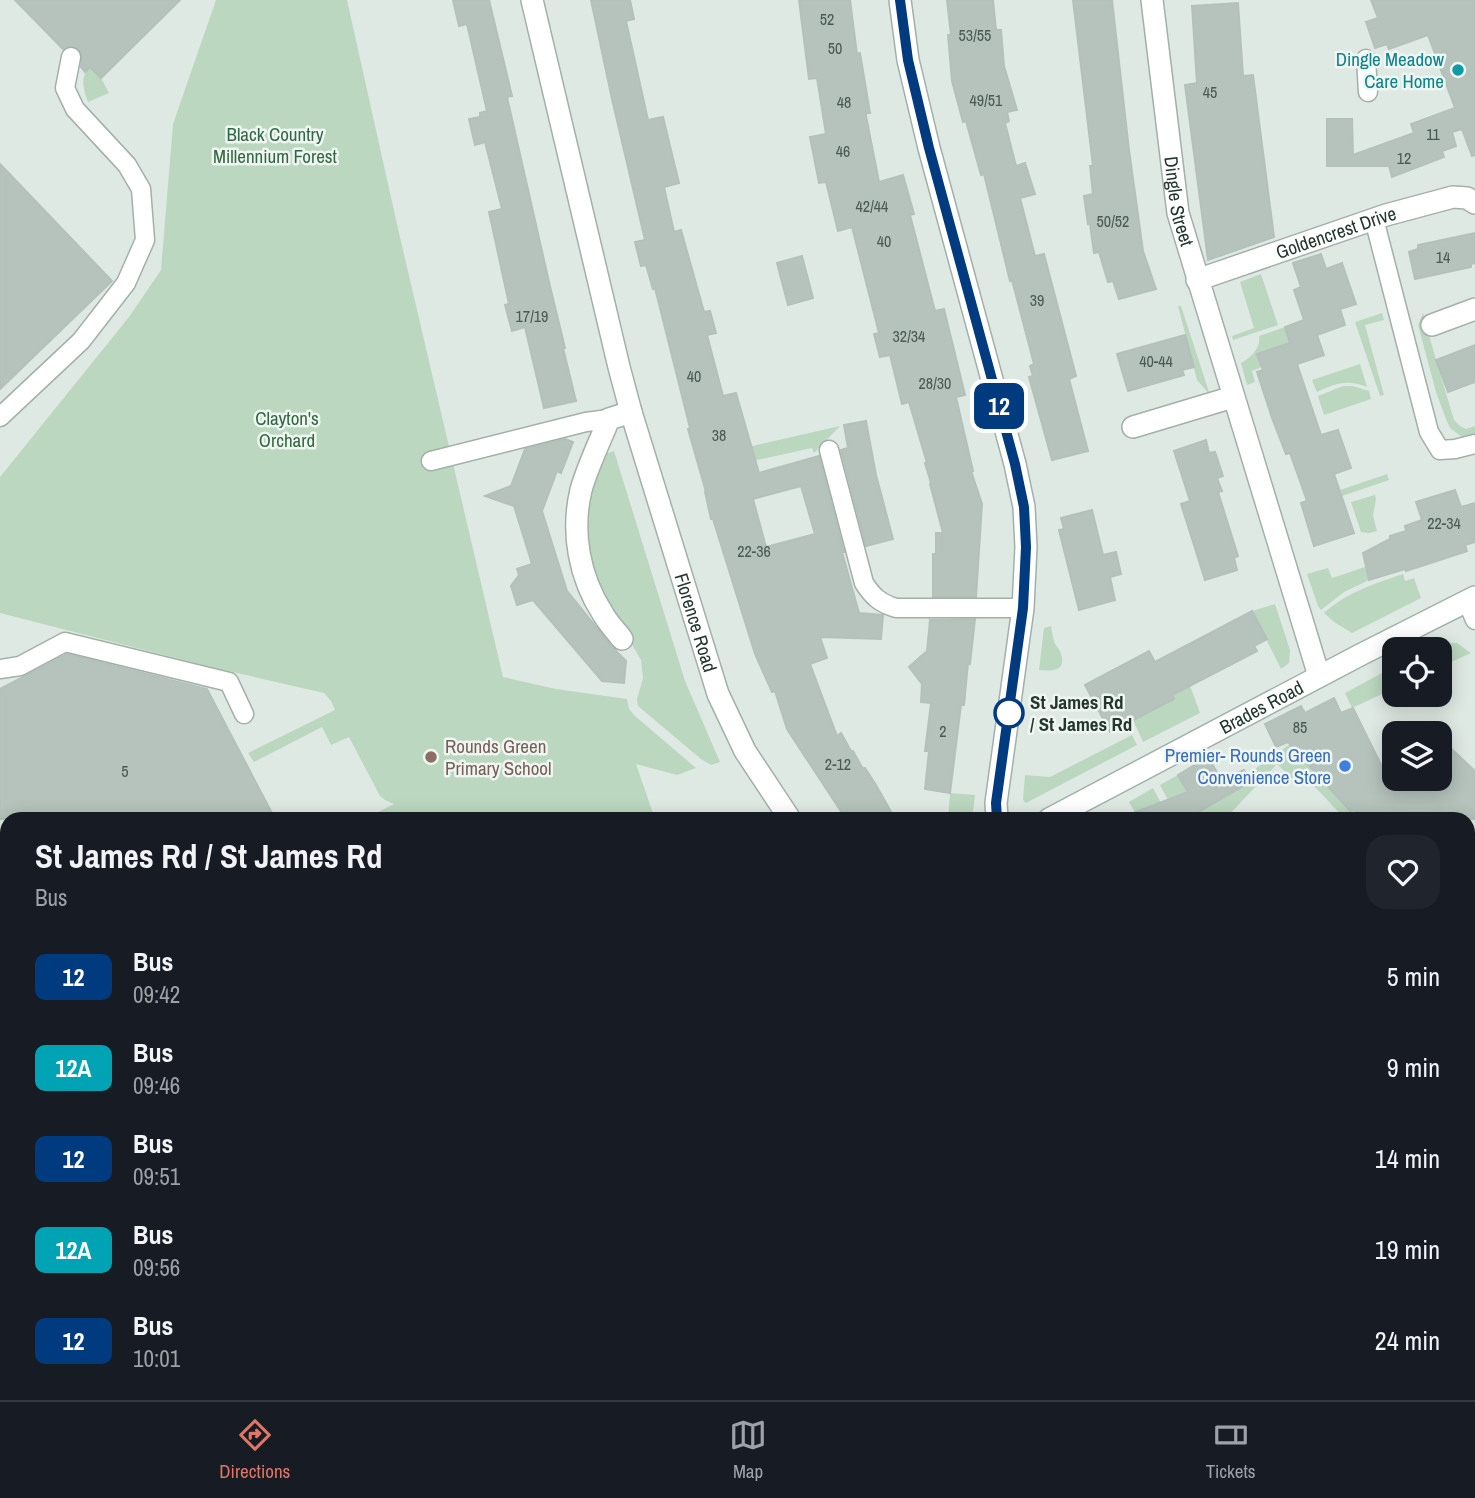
<!DOCTYPE html>
<html lang="en">
<head>
<meta charset="utf-8">
<style>
	:root { --surface:#171b24; --page:#20242c; --text:#f1f3f6; --muted:#9ea1a6; --line:#363941; --accent:#e07666 }
	body { margin:0; font-family:"Archivo Narrow",sans-serif; background:var(--page); color:var(--text); height:100vh; display:flex; flex-direction:column; font-size:26px; white-space:nowrap }
	* { box-sizing:border-box; margin:0 }
	p { font-size:23px; color:var(--muted) }
	.icon { flex:none; width:38px; height:38px; fill:none; stroke:currentColor; stroke-width:2; stroke-linecap:round; stroke-linejoin:round }
	.map { position:relative; flex:1; overflow:hidden }
	.panel { position:absolute; left:0px; top:812px; width:1475px; height:588px; display:flex; flex-direction:column; background:var(--surface); border-radius:21px 21px 0 0; box-shadow:0 4px 18px #0003 }
	.panel>* { flex:none }
	.badge { padding:0 14px; border-radius:10px; font-size:24px; line-height:46px }
	.controls { position:absolute; left:1382px; top:637px; display:grid; gap:14px }
	.controls a { display:grid; place-items:center; width:70px; height:70px; border-radius:14px; background:var(--surface); box-shadow:0 4px 18px #0003; font-size:35px }
	.map>.badge { position:absolute; translate:-50% -50%; box-shadow:0 0 0 4px #fff }
	.round { display:grid; place-items:center; flex:none; width:74px; height:74px; border-radius:21px; background:var(--page) }
	.summary { display:flex; align-items:center; justify-content:space-between; height:119px; padding:0 35px }
	h1 { font-size:33px; font-weight:800; line-height:52px }
	ul { padding:0; list-style:none }
	li { display:flex; align-items:center; gap:21px; height:91px; padding:0 35px }
	li div { flex:1 }
	li b { display:block; font-size:26px }
	li em { font-style:normal }
	li .badge { min-width:77px; font-weight:700; text-align:center }
	.tabs { display:flex; justify-content:space-around; align-items:center; height:98px; border-top:2px solid var(--line); background:var(--surface); font-size:19px; color:var(--muted) }
	.tabs a { display:grid; justify-items:center; gap:4px }
	.tabs .on { color:var(--accent) }
	.map>svg:first-child { display:block }
</style>
</head>
<body>
<div class="map">
<svg width="1475" height="1400" viewBox="0 0 1475 1400">
	<rect width="100%" height="100%" fill="#dfe9e3"/>
	<g fill="#bbd7bf">
		<polygon points="216,0 347,0 399,233 503,677 556,689 627,699 629,709 635,716 696,768 677,775 636,764 655,819 364,819 394,804 385,800 380,796 349,737 331,745 322,727 254,762 248,753 335,710 331,701 324,693 211,667 0,613 0,477 129,317 161,270 173,124"/>
		<path d="M90,67l11,11 8,15 -21,9c-4,-12 -9,-25 2,-35z"/>
		<polygon points="1261,274 1278,325 1233,340 1232,336 1254,328 1240,282"/>
		<polygon points="1178,306 1181,306 1210,395 1197,380"/>
		<polygon points="1382,313 1384,320 1365,325 1384,395 1380,396 1355,322"/>
		<polygon points="1423,313 1436,360 1454,420 1460,426 1466,429 1475,426 1475,435 1462,437 1450,428 1446,419 1436,392 1418,325"/>
		<path d="M1285,327l5,16 -32,11 4,13 -10,4 3,11 -8,3 -6,-22c10,-5 20,-15 18,-27z"/>
		<path d="M1360,364l7,23c-20,-8 -31,-4 -50,5l-5,-12z"/>
		<polygon points="1343,386 1353,386 1369,391 1371,399 1324,415 1318,396"/>
		<polygon points="840,426 814,453 812,448 730,466 726,452"/>
		<polygon points="614,451 685,681 720,762 711,765 701,759 638,706 637,699 643,678 641,660 595,580 584,526 591,486 605,454"/>
		<polygon points="1387,474 1389,480 1342,496 1340,490"/>
		<polygon points="1375,495 1376,499 1373,515 1377,531 1369,533 1361,532 1351,502"/>
		<polygon points="1365,567 1369,580 1344,592 1321,610 1318,606 1307,574 1328,568 1332,578"/>
		<path d="M1403,574l2,7 9,-3 7,20 -69,35 -18,-11 -10,-9c23,-21 50,-29 79,-39z"/>
		<polygon points="1275,604 1290,650 1289,663 1281,669 1252,611"/>
		<path d="M1051,626c1,6 2,13 4,18 2,3 5,6 6,10 6,18 -10,17 -22,16l5,-42z"/>
		<polygon points="1437,643 1457,643 1471,653 1440,667 1440,649 1426,649"/>
		<polygon points="1395,666 1395,688 1352,708 1345,693"/>
		<polygon points="1185,672 1200,713 1143,742 1133,720 1173,699 1166,682"/>
		<polygon points="1132,735 1137,745 1026,803 1023,800 1025,775 1050,777"/>
		<polygon points="1290,744 1357,819 1345,819 1303,774 1295,781 1277,764 1225,819 1204,819 1201,817 1199,819 1181,819 1171,799 1168,800 1160,785 1178,775 1200,811 1223,798 1227,789"/>
		<polygon points="1153,788 1161,803 1139,819 1129,802"/>
		<polygon points="950,793 975,795 972,819 948,819"/>
		<polygon points="7,1359 7,1393 180,1393 181,1400 67,1400 66,1399 0,1400 0,1364"/>
	</g>
	<g fill="#b5c3bc" stroke="#b3c1ba" stroke-width="2" fill-rule="evenodd">
		<polygon points="15,0 180,0 101,78 90,67 85,72 81,67 82,54 79,49 72,46 63,49"/>
		<polygon points="453,0 489,0 512,96 507,97 549,282 565,348 563,348 576,401 544,408 525,327 512,331 505,305 509,304 489,212 502,209 485,142 475,145 469,119 480,117 480,113 487,111 467,24 459,26"/>
		<path d="M591,0h39l4,19 -8,2 22,99 15,-3 16,66 -15,4 10,45 7,-2 23,82 6,-1 6,22 -9,2 16,61 13,-3 23,80 60,-17 25,96h-2l17,61 24,2 -2,24 -61,-2 7,21 -17,6 27,72 4,-3 10,18h2l10,18 2,-1 11,17 19,34h-43l-5,-9 -5,3 -55,-84 -12,-38 -3,1 -17,-38 -42,-135h-2l-6,-27h1l-18,-63 2,-1 -35,-140 -2,1 -7,-24 -5,1 -6,-24 10,-2 -33,-141zM801,486l14,48 -49,13 -13,-48z"/>
		<polygon points="799,0 850,0 857,54 860,53 870,113 866,113 866,116 879,182 903,175 914,214 910,215 935,311 944,309 965,395 956,397 973,471 971,471 982,504 976,597 933,597 933,554 936,554 936,533 943,533 930,484 931,483 925,463 927,463 909,402 902,404 890,355 880,357 874,334 879,333 852,227 838,231 826,182 819,183 810,137 826,134 817,78 809,79"/>
		<polygon points="947,0 993,0 996,30 1001,30 1004,66 1017,110 1007,112 1009,121 1005,123 1016,166 1025,163 1035,194 1020,198 1035,256 1044,254 1076,376 1069,379 1088,451 1052,460 1029,377 1033,376 1030,366 1034,364 1012,280 1010,281 984,174 981,175 966,121 963,122 952,81 948,35 951,35"/>
		<polygon points="1073,0 1112,0 1129,150 1143,251 1156,289 1119,299 1113,281 1108,282 1099,252 1094,253 1090,224 1088,224 1084,196 1093,194 1090,166 1093,166"/>
		<polygon points="1371,0 1475,0 1475,155 1472,156 1462,129 1452,132 1456,146 1442,151 1444,157 1392,177 1389,166 1327,166 1327,119 1352,119 1353,155 1414,133 1411,124 1455,108 1428,35 1389,49 1387,44 1375,48 1366,22 1378,18"/>
		<polygon points="1238,3 1243,76 1253,75 1274,237 1208,260 1185,85 1197,83 1192,6"/>
		<polygon points="0,164 112,281 0,389"/>
		<polygon points="1475,233 1475,263 1471,264 1471,267 1415,279 1409,252 1418,249 1418,245"/>
		<polygon points="1321,254 1326,269 1342,263 1356,304 1340,309 1345,325 1317,335 1324,355 1297,364 1321,435 1338,430 1346,453 1351,468 1334,474 1354,533 1314,546 1301,503 1307,501 1290,453 1286,454 1272,418 1257,372 1263,370 1257,354 1290,343 1285,327 1304,320 1294,290 1301,287 1293,263"/>
		<polygon points="802,256 813,298 788,305 777,263"/>
		<polygon points="1185,335 1194,367 1182,370 1184,375 1128,391 1117,354"/>
		<polygon points="1475,345 1475,382 1448,392 1436,360"/>
		<polygon points="866,421 876,475 893,539 866,546 841,450 848,448 844,425"/>
		<polygon points="565,439 573,442 561,473 557,471 542,511 567,591 612,647 626,661 624,683 602,681 533,600 517,605 511,586 519,575 517,569 532,564 514,506 485,496 511,486 525,449"/>
		<polygon points="1206,440 1209,453 1215,452 1223,476 1217,478 1222,491 1218,492 1238,556 1234,558 1237,570 1205,580 1181,504 1190,501 1174,451"/>
		<polygon points="1455,490 1461,507 1475,503 1475,542 1465,545 1467,551 1406,571 1405,569 1369,580 1363,553 1390,539 1390,536 1406,531 1405,526 1422,520 1416,502"/>
		<polygon points="1092,510 1103,555 1116,552 1121,574 1110,577 1115,600 1079,610 1059,530 1064,529 1061,518"/>
		<polygon points="1252,611 1267,639 1254,646 1257,651 1172,695 1174,699 1110,732 1085,685 1149,651 1155,662"/>
		<polygon points="975,619 970,664 968,663 964,705 961,705 950,793 925,789 929,751 925,751 931,703 921,702 922,684 909,667 927,651 930,620"/>
		<polygon points="67,654 207,689 275,819 0,819 0,689"/>
		<polygon points="1334,698 1341,713 1353,708 1389,781 1390,779 1440,779 1440,738 1475,771 1475,819 1364,819 1354,810 1351,812 1288,742 1276,747 1265,724 1301,706 1305,713"/>
		<polygon points="1208,757 1221,779 1244,770 1250,782 1186,819 1123,819 1123,817 1188,792 1178,775"/>
	</g>
	<g fill="none" stroke-linecap="round" stroke-linejoin="round">
		<defs>
			<g id="lane">
				<polyline points="1366,59 1368,92"/>
				<polyline points="1374,219 1429,432 1440,450 1455,449 1475,444"/>
				<polyline points="0,417 81,341 126,283 145,240 141,189 127,165 75,109 65,88 71,57"/>
				<path d="M829,450l35,133c9,14 16,20 32,25h127"/>
				<polyline points="431,461 586,422 609,419"/>
				<polyline points="1467,601 1475,620"/>
				<polyline points="0,669 20,666 65,642 229,682 244,714"/>
				<polyline points="0,981 7,987"/>
				<polyline points="0,1055 7,1048"/>
				<polyline points="1449,1393 1466,1400"/>
			</g>
			<g id="street">
				<path id="s1" d="M532,0l87,367 12,45 87,282 27,57 45,68"/>
				<polyline points="900,0 908,60 929,148 1015,464 1024,507 1026,547 1023,608 996,803 997,819"/>
				<path id="s2" d="M1152,0l26,213 141,463"/>
				<path id="s3" d="M1197,280l189,-65 67,-18 14,1 8,5"/>
				<polyline points="1432,325 1475,309"/>
				<polyline points="1133,427 1233,397"/>
				<path d="M622,639c-6,-8 -14,-16 -19,-25 -24,-37 -32,-82 -22,-124 6,-22 19,-49 28,-71l22,-7"/>
				<polyline points="0,1093 7,1099"/>
			</g>
			<g id="secondary">
				<path id="s4" d="M1049,819l311,-164 115,-58"/>
				<polyline points="0,1331 7,1326"/>
				<polyline points="202,1393 203,1400"/>
			</g>
		</defs>
		<use href="#lane" stroke="#a3b0a9" stroke-width="21"/>
		<use href="#street" stroke="#a3b0a9" stroke-width="24"/>
		<use href="#secondary" stroke="#a0b3aa" stroke-width="24"/>
		<use href="#lane" stroke="#fff" stroke-width="18"/>
		<use href="#street" stroke="#fff" stroke-width="21"/>
		<use href="#secondary" stroke="#fff" stroke-width="21"/>
	</g>
	<g fill="none" stroke-linecap="round" stroke-linejoin="round">
		<defs>
			<polyline id="line" points="900,0 908,60 929,148 1015,464 1024,507 1026,547 1023,608 996,803 997,819"/>
		</defs>
		<use href="#line" stroke="#fff" stroke-width="16"/>
		<use href="#line" stroke="#003b80" stroke-width="10"/>
	</g>
	<circle fill="#0f9aa8" stroke="#eff6f2" stroke-width="2.5" cx="1458" cy="70" r="7"/>
	<circle fill="#fff" stroke="#003b80" stroke-width="3.5" cx="1009" cy="713" r="14"/>
	<circle fill="#8d6e63" stroke="#eff6f2" stroke-width="2.5" cx="431" cy="757" r="7"/>
	<circle fill="#3f7fe0" stroke="#eff6f2" stroke-width="2.5" cx="1345" cy="766" r="7"/>
	<g text-anchor="middle" dominant-baseline="central" stroke-width="5" stroke-linejoin="round" paint-order="stroke">
		<g font-size="16" fill="#485a52">
			<text x="827" y="19">52</text>
			<text x="975" y="35">53/55</text>
			<text x="835" y="48">50</text>
			<text x="1210" y="92">45</text>
			<text x="986" y="100">49/51</text>
			<text x="844" y="102">48</text>
			<text x="1433" y="134">11</text>
			<text x="843" y="151">46</text>
			<text x="1404" y="158">12</text>
			<text x="872" y="206">42/44</text>
			<text x="1113" y="221">50/52</text>
			<text x="884" y="241">40</text>
			<text x="1443" y="257">14</text>
			<text x="1037" y="300">39</text>
			<text x="532" y="316">17/19</text>
			<text x="909" y="336">32/34</text>
			<text x="1156" y="361">40-44</text>
			<text x="694" y="376">40</text>
			<text x="935" y="383">28/30</text>
			<text x="719" y="435">38</text>
			<text x="1444" y="523">22-34</text>
			<text x="754" y="551">22-36</text>
			<text x="1300" y="727">85</text>
			<text x="943" y="731">2</text>
			<text x="838" y="764">2-12</text>
			<text x="125" y="771">5</text>
		</g>
		<g font-size="19" fill="#0d838f" stroke="#eff6f2" text-anchor="end">
			<text x="1444" y="59">Dingle Meadow<tspan x="1444" dy="22">Care Home</tspan></text>
		</g>
		<g font-size="19" fill="#326841" stroke="#eff6f2">
			<text x="275" y="134">Black Country<tspan x="275" dy="22">Millennium Forest</tspan></text>
			<text x="287" y="418">Clayton's<tspan x="287" dy="22">Orchard</tspan></text>
		</g>
		<g font-size="19" fill="#23372f" stroke="#eff6f2">
			<text stroke="none"><textPath href="#s2" startOffset="203">Dingle Street</textPath></text>
			<text stroke="none"><textPath href="#s3" startOffset="147">Goldencrest Drive</textPath></text>
			<text stroke="none"><textPath href="#s1" startOffset="644">Florence Road</textPath></text>
			<text stroke="none"><textPath href="#s4" startOffset="240">Brades Road</textPath></text>
		</g>
		<g font-size="19" font-weight="bold" fill="#23372f" stroke="#eff6f2" text-anchor="start">
			<text x="1030" y="702">St James Rd<tspan x="1030" dy="22">/ St James Rd</tspan></text>
		</g>
		<g font-size="19" fill="#785e54" stroke="#eff6f2" text-anchor="start">
			<text x="445" y="746">Rounds Green<tspan x="445" dy="22">Primary School</tspan></text>
		</g>
		<g font-size="19" fill="#366cbe" stroke="#eff6f2" text-anchor="end">
			<text x="1331" y="755">Premier- Rounds Green<tspan x="1331" dy="22">Convenience Store</tspan></text>
		</g>
	</g>
</svg>
<div class="controls">
<a><svg class="icon" aria-label="locate" viewBox="0 0 24 24"><circle cx="12" cy="12" r="6"/><path d="M12 2v4M12 18v4M2 12h4M18 12h4"/></svg></a>
<a><svg class="icon" aria-label="layers" viewBox="0 0 24 24"><path d="M12 4l9 5-9 5-9-5zM3 14l9 5 9-5"/></svg></a>
</div>
<b class="badge" style="left:999px;top:406px;background:#003b80;color:#fff">12</b>
<section class="panel">
<div class="summary"><div><h1>St James Rd / St James Rd</h1><p>Bus</p></div><a class="round"><svg class="icon" aria-label="heart" viewBox="0 0 24 24"><path d="M12 20l-8-8c-3-5 5-10 8-4 3-6 11-1 8 4z"/></svg></a></div>
<ul>
<li><span class="badge" style="background:#003b80;color:#fff">12</span><div><b>Bus</b><p>09:42</p></div><em>5 min</em></li>
<li><span class="badge" style="background:#00a3b4;color:#fff">12A</span><div><b>Bus</b><p>09:46</p></div><em>9 min</em></li>
<li><span class="badge" style="background:#003b80;color:#fff">12</span><div><b>Bus</b><p>09:51</p></div><em>14 min</em></li>
<li><span class="badge" style="background:#00a3b4;color:#fff">12A</span><div><b>Bus</b><p>09:56</p></div><em>19 min</em></li>
<li><span class="badge" style="background:#003b80;color:#fff">12</span><div><b>Bus</b><p>10:01</p></div><em>24 min</em></li>
</ul>
</section>
</div>
<nav class="tabs">
<a class="on"><svg class="icon" aria-label="directions" viewBox="0 0 24 24"><path d="M12 3l9 9-9 9-9-9zM9 14v-3h6M13 9l2 2-2 2"/></svg>Directions</a>
<a><svg class="icon" aria-label="map" viewBox="0 0 24 24"><path d="M3 6l6-2 6 2 6-2v14l-6 2-6-2-6 2zM9 4v14M15 6v14"/></svg>Map</a>
<a><svg class="icon" aria-label="tickets" viewBox="0 0 24 24"><path d="M3 7h18v10H3zM15 7v10"/></svg>Tickets</a>
</nav>
</body>
</html>
